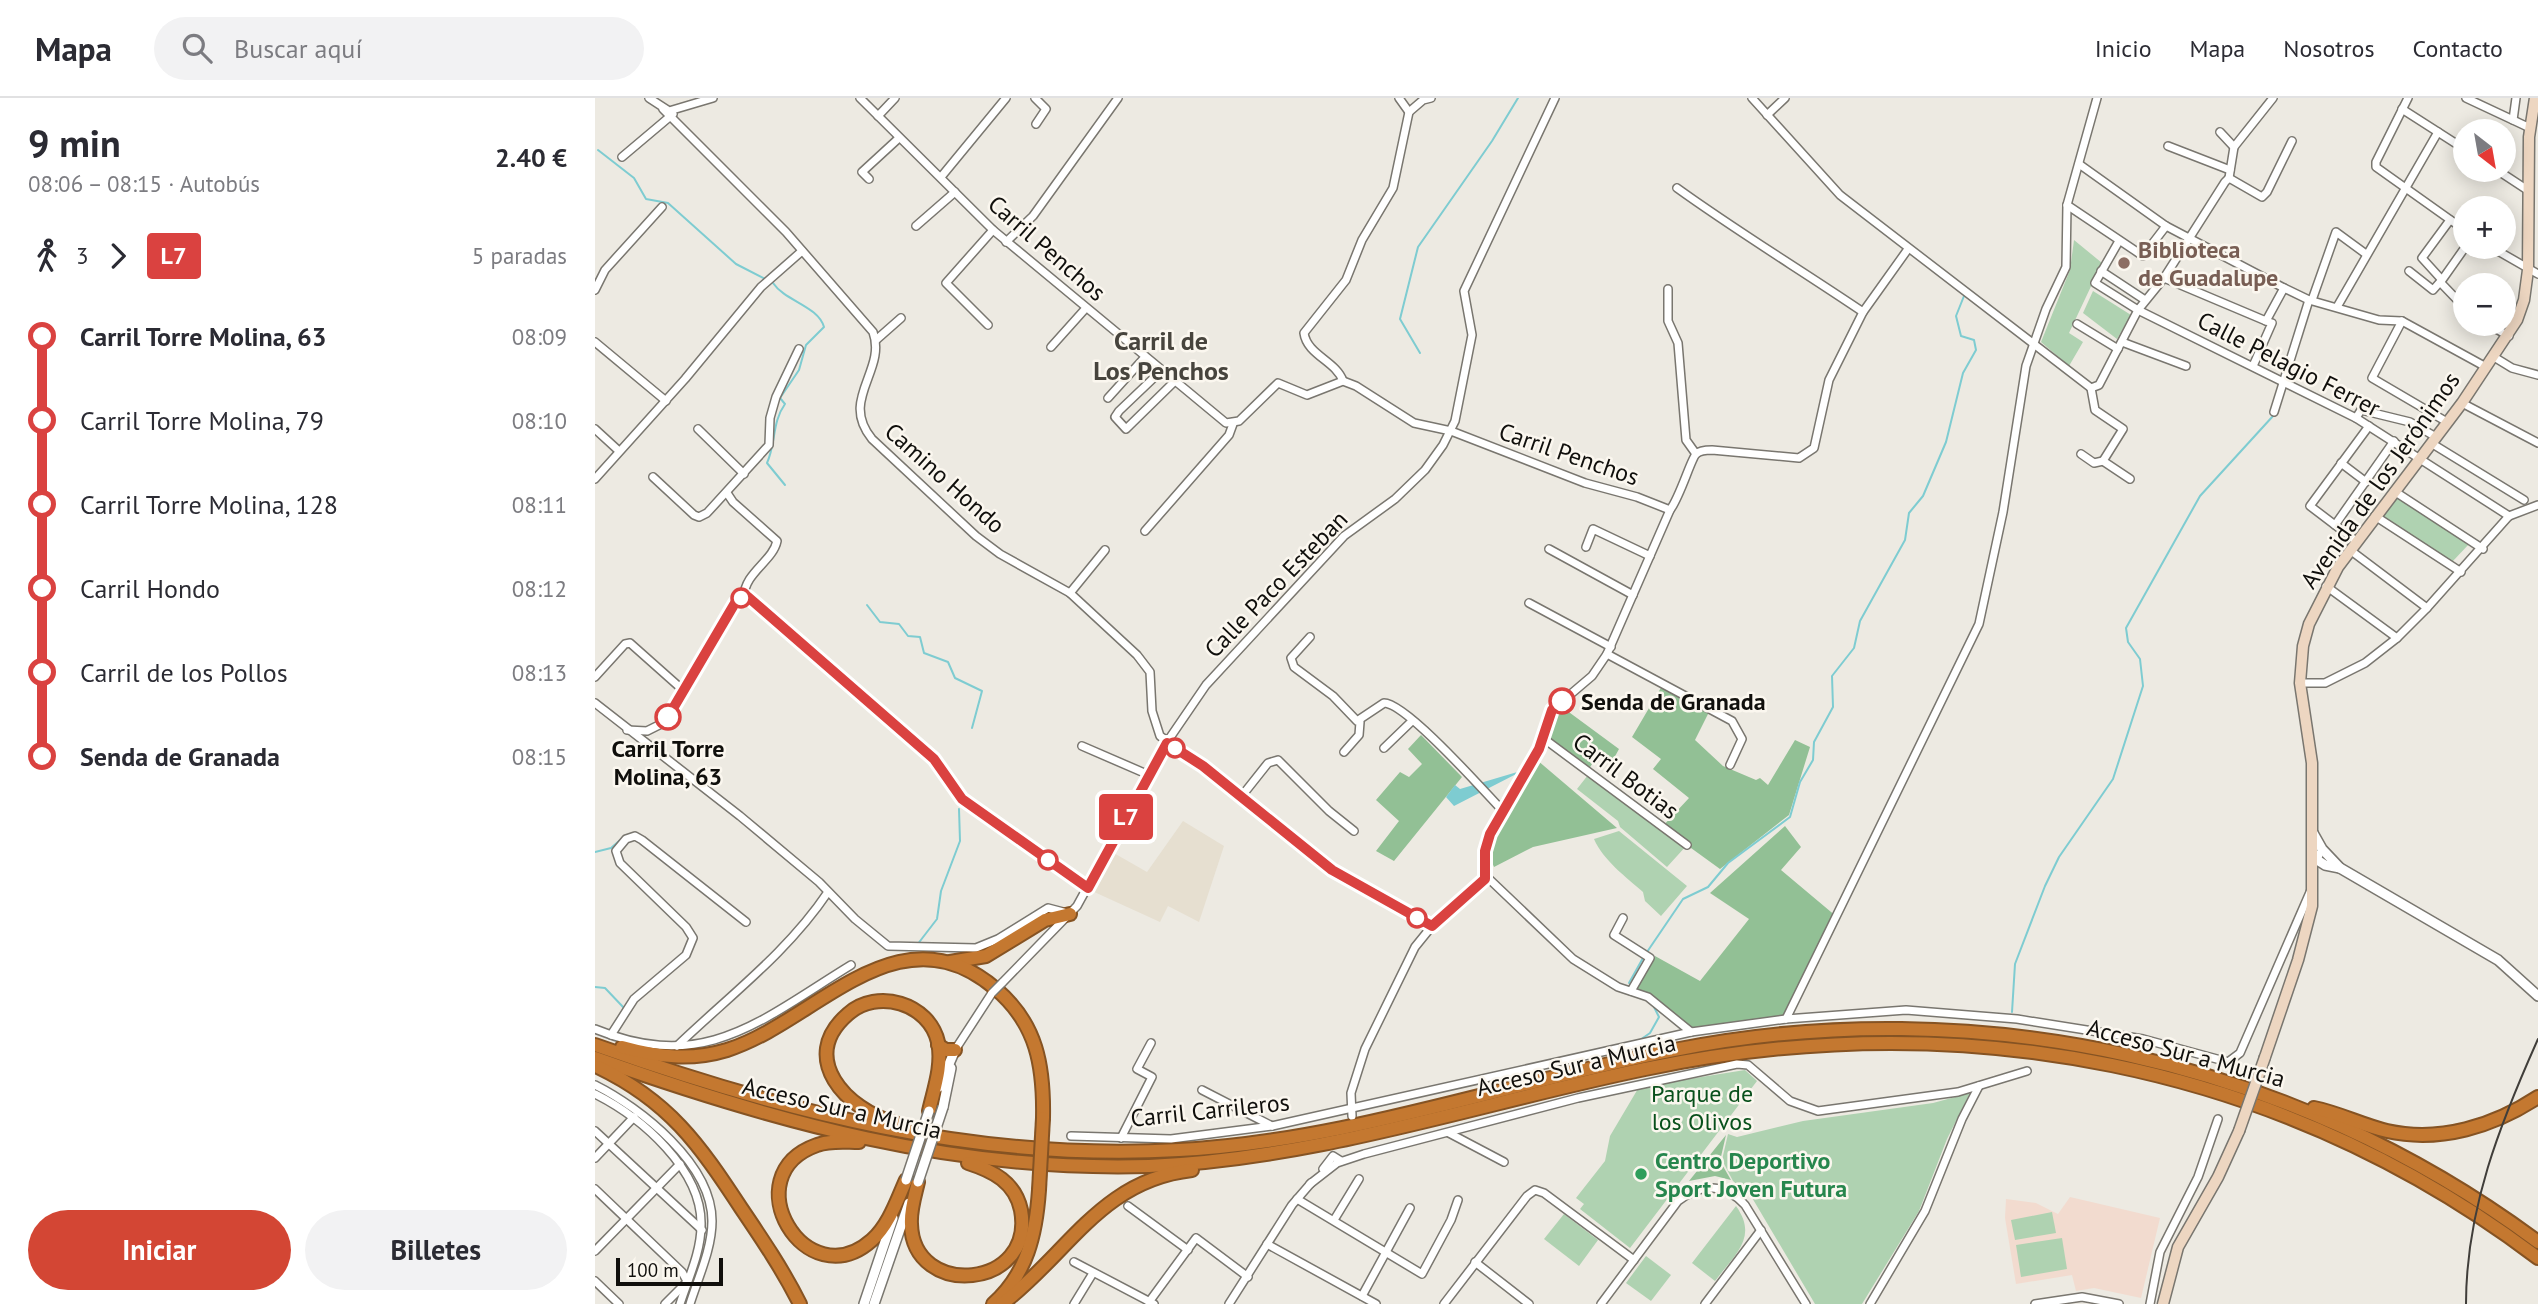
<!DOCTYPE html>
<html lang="es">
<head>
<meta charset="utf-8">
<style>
	:root { --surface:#fff; --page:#f2f2f3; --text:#2b2b33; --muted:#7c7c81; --line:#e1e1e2; --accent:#d34634 }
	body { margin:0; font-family:"PT Sans",sans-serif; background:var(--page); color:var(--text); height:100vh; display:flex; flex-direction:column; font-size:26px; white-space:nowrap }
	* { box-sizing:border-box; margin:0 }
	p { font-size:23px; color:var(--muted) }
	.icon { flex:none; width:38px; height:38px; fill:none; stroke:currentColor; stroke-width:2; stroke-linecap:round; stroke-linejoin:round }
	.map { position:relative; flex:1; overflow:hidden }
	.side { display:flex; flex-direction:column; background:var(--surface); width:595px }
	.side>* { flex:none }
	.badge { padding:0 14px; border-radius:5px; font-size:24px; line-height:46px }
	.needle { width:46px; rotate:149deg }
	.buttons { position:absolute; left:1858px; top:21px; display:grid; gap:14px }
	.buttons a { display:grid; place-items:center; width:63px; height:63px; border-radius:50%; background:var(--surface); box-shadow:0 4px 18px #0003; font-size:35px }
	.scale { position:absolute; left:21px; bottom:18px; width:107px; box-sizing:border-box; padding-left:7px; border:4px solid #100f0c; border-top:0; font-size:19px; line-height:24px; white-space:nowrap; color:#100f0c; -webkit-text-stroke:5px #fbf7ef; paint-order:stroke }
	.map>.badge { position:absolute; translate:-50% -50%; box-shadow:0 0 0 4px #fff }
	.legs { display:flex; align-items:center; gap:10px; height:77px; padding:0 28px; font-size:23px }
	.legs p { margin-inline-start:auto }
	.overview { display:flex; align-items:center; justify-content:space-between; height:119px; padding:0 28px }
	h1 { font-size:38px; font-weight:600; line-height:52px }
	.cta { display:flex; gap:14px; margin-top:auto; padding:14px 28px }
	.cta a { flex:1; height:80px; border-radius:42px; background:var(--accent); color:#fff; font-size:28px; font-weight:600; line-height:80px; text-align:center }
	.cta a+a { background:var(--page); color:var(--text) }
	ul { padding:0 28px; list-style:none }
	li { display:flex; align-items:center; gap:24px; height:84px; font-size:26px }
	li i { display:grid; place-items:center; width:10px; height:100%; margin:0 9px; background:currentColor }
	li i::after { content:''; width:18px; height:18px; margin:-9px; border:5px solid; border-radius:50%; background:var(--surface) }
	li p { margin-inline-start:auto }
	li:first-child i { background:linear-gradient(#0000 50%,currentColor 0) }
	li:last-child i { background:linear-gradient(currentColor 50%,#0000 0) }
	header { display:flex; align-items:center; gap:42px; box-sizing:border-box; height:98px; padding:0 35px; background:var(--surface); border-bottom:2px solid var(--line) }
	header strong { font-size:33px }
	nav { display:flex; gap:38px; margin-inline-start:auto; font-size:24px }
	.search { width:490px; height:63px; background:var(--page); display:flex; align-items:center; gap:18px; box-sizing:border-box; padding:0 24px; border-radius:38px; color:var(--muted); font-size:26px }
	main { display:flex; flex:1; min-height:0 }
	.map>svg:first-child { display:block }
</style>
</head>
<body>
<header>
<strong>Mapa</strong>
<div class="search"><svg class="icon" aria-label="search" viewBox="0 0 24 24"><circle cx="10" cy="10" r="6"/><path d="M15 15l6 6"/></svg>Buscar aquí</div>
<nav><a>Inicio</a><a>Mapa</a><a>Nosotros</a><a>Contacto</a></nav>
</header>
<main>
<section class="side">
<div class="overview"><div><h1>9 min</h1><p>08:06 – 08:15 · Autobús</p></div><b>2.40 €</b></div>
<div class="legs"><svg class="icon" aria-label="walk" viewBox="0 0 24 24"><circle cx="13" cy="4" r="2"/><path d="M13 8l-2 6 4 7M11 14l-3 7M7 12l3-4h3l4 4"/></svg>3<svg class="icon" aria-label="forward" viewBox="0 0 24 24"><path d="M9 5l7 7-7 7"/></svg><b class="badge" style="background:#da4240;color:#fff">L7</b><p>5 paradas</p></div>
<ul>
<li><i style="color:#da4240"></i><b>Carril Torre Molina, 63</b><p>08:09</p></li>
<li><i style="color:#da4240"></i><span>Carril Torre Molina, 79</span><p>08:10</p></li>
<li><i style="color:#da4240"></i><span>Carril Torre Molina, 128</span><p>08:11</p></li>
<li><i style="color:#da4240"></i><span>Carril Hondo</span><p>08:12</p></li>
<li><i style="color:#da4240"></i><span>Carril de los Pollos</span><p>08:13</p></li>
<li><i style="color:#da4240"></i><b>Senda de Granada</b><p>08:15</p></li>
</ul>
<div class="cta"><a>Iniciar</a><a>Billetes</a></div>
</section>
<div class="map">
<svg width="1943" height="1206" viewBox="0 0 1943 1206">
	<rect width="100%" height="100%" fill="#edeae2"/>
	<polygon fill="#e6dfd0" points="588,723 629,748 604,824 573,808 565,824 497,793 517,754 552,774"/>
	<polygon fill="#f2dbcf" points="1475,1099 1565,1120 1546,1200 1499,1190 1481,1193 1477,1177 1421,1186 1410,1120 1411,1101 1441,1105 1463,1116"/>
	<g fill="#afd2b1">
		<polygon points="1479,142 1507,165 1474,235 1488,244 1474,268 1446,244 1475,172"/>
		<polygon points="1498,193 1536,217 1522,241 1488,215"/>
		<polygon points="1797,396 1875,445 1857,464 1783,417"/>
		<polygon points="993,677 1092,747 1072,769 1025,729 1023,723 982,691"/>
		<path d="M1024,733l68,55 -26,30 -16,-15 -2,-9c-16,-14 -40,-32 -49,-53z"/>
		<polygon points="1150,972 1162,983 1035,1150 985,1111 989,1106 981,1100 1010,1063 1015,1038 1044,989"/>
		<polygon points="1375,995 1352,1041 1324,1113 1267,1206 1220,1206 1156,1098 1138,1083 1127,1062 1133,1036 1142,1039 1208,1023 1338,1005"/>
		<path d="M1141,1108c23,32 -2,49 -21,75l-23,-18z"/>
		<polygon points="1457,1114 1461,1135 1420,1142 1416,1122"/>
		<polygon points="969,1116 1003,1142 984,1168 949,1141"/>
		<polygon points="1467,1140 1472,1171 1426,1179 1421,1147"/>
		<polygon points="1051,1158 1076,1177 1056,1203 1031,1185"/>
	</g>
	<g fill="#92c095">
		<polygon points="1067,588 1114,614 1100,642 1128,668 1161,682 1165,680 1173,687 1200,642 1215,649 1194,717 1125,771 1067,729 1094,700 1058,671 1066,661 1037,639"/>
		<polygon points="967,609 1024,651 1018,662 1004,655 992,674 950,642 957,612"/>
		<polygon points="826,637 867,679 799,763 781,753 804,723 781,702 805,674 814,679 827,666 813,651"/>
		<path d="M942,662l80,68 -84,19 -39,20c-14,-29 25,-83 43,-107z"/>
		<polygon points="1190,728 1206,749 1186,772 1242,819 1191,921 1096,934 1041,889 1060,858 1105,883 1154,821 1115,795"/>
		<polygon points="1131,1037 1125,1063 1136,1082 1120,1078 1094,1083"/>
	</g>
	<polygon fill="#7eccd1" points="929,672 859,708 851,699 860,687 865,691"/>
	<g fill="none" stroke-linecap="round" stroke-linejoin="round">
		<g stroke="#7eccd1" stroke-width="2">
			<polyline points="3,52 39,80 51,101 73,105 141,166 170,181"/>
			<path d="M178,185c12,18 45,23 51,44l-18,18 -7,25 -19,28 5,6c-13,18 -9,39 -18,59l18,22"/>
			<polyline points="825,255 805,221 823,149 897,43 923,0"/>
			<polyline points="272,507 285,524 304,526 313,538 325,539 329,555 353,564 360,580 387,593 377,630"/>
			<polyline points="0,754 16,750 31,737"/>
			<polyline points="322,847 342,821 346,793 365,743 364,711"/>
			<polyline points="1052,854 1088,801 1113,789 1133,765 1195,719 1205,684 1218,662 1219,644 1238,609 1237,578 1259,550 1265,523 1310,442 1314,415 1328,398 1351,344 1368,275 1381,252 1379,242 1366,238 1361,218 1369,198"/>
			<polyline points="1034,885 1048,860"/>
			<polyline points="0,889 10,890 29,910"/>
			<polyline points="1417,914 1420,866 1450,788 1464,759 1518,681 1548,588 1545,561 1533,544 1531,530 1605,398 1678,318"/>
			<polyline points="1045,942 1055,935 1064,919 1058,907"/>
		</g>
		<defs>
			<g id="minor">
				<polyline points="54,0 74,13 118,0"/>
				<polyline points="265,0 398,132 631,325 644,323 683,285 712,297 748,283 761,288 819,325 856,333 990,385 1042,399 1075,412"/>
				<polyline points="440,0 451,11 441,26"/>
				<polyline points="804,0 814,14"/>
				<polyline points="1157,0 1245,97 1496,290 1504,287 1543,212 1569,180 1630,84 1634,80 1667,99 1672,94 1697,43"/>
				<polyline points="1813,0 1781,64 1781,69 1871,133"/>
				<polyline points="1871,0 1935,30"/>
				<path d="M68,11l123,123 87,100c14,39 -34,67 -1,107l104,97 24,18 70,39 67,62 13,17 2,39 8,25 44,30 128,104 100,56"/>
				<polyline points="1807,11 1871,52"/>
				<polyline points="1172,17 1190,0"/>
				<polyline points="283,18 300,0"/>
				<polyline points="1918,22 1921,0"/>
				<polyline points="1625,34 1639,49"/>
				<polyline points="1573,48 1635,72"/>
				<polyline points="27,59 78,16"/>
				<polyline points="1484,66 1571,128 1689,190 1714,202 1784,222 1807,223 1891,269"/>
				<polyline points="1902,72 1934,93"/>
				<polyline points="346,79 411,0"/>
				<polyline points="1634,80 1639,49 1678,0"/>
				<polyline points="274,81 267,74 304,40"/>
				<path d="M1082,90c61,44 124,82 186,124"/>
				<polyline points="1472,107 1548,158 1571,128"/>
				<polyline points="1855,122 1827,160 1847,182 1871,148"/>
				<polyline points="321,128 360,94"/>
				<polyline points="1524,143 1500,185 1543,212 1761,320 1914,418"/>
				<polyline points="411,144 438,118 523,0"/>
				<polyline points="1896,149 1943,176"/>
				<polyline points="1506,173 1550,202"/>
				<polyline points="1814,173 1838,192 1845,184 1871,211"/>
				<polyline points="1569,180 1671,223 1689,190"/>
				<polyline points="1073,191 1073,223 1083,245 1091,342 1101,356"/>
				<polyline points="0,192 10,172 67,109"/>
				<polyline points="1717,202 1741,134 1771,156"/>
				<polyline points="1742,209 1843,34"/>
				<polyline points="1807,223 1777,280 1852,324"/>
				<polyline points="1482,226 1523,251"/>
				<polyline points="1892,226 1914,238"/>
				<polyline points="393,227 351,185 398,132"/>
				<polyline points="281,242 306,220"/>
				<polyline points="0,244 71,303"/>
				<polyline points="1527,244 1591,268"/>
				<polyline points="456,249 491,210"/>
				<polyline points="1899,259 1917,270 1943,277"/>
				<polyline points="1658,268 1677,225 1671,223"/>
				<polyline points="567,272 524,313 520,319 531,331 580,283"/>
				<path d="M748,283c-7,-20 -36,-26 -39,-48l42,-53 16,-40 31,-52 16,-76 14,-12 8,-2"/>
				<polyline points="1496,290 1500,312 1528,331 1508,363 1535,381"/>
				<polyline points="513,300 550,259"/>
				<polyline points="1867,305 1943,345"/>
				<polyline points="1679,314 1714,202"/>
				<polyline points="1761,320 1766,312 1815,324 1841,339"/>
				<polyline points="0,331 24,353"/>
				<polyline points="103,331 149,376"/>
				<polyline points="1836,345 1929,402"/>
				<polyline points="1486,356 1499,365 1508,363"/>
				<polyline points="1746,365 1771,384"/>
				<polyline points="58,379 99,417 104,419 112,415 174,347 175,320 181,299 204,251"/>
				<polyline points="0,381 90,281 166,189 207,153"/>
				<polyline points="1799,393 1888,451"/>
				<path d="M132,395l6,9 44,39c-4,20 -33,32 -33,56"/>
				<polyline points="1780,418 1866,474"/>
				<polyline points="1740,427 1799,343"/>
				<polyline points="550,433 634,337 638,326"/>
				<polyline points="1761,443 1715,408 1774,328"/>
				<polyline points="991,449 998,431 1055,458"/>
				<polyline points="954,451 1038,497"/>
				<polyline points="1755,452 1832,510"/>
				<polyline points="1731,488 1802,540"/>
				<polyline points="475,495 510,452"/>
				<polyline points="934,505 1016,549"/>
				<path d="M715,539l-19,21 3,9 39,29 24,25 27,-18c22,0 98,86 117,106"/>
				<polyline points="1012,556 1137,623 1147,641 1135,667"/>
				<polyline points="0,579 30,546 35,545 89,593"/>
				<polyline points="1705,585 1730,585 1770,565 1802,540 1832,510 1914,418 1943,407"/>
				<polyline points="0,605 145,718 224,784 260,821 293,848 381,850 403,841 453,810 472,815"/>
				<polyline points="32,632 52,633 64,627 78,610 140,505 153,499 339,661 367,701 493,790"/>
				<polyline points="948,640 1092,747"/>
				<polyline points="487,648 554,677"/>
				<polyline points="789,650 817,623"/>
				<polyline points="749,654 764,637 765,624"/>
				<polyline points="646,699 673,665 683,662 734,713 759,733"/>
				<polyline points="891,778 978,861 1023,889 1053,899 1096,934"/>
				<polyline points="1028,820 1019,837 1055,860 1036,893"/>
				<polyline points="407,885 482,808 572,644 611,587 749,438 800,401 830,372 848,347 860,323 877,237 869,193 960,0"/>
				<polyline points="1191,921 1384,526 1408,414 1431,268 1451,211 1471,169 1472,107 1502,0"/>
				<path d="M0,931c110,45 166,-9 256,-64"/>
				<polyline points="16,937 39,901 91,857 98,840 91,829 25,765 21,753 31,741 40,738 47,742 151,824"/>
				<path d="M82,948c52,-50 110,-93 151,-154"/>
				<polyline points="360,952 397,895"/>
				<path d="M0,987c46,23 117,79 117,136 0,28 -14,57 -22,83"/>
				<polyline points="607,992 677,1028"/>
				<path d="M0,996c46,23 108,76 106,132 0,26 -13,53 -21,78"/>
				<path d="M757,1018l-1,-23 14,-44 50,-102 17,-21 53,-47 2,-36 14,-34 38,-60 13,-39 40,-34 15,-22 63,-144c10,-13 21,-51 26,-56 4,-4 11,-4 16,-4l87,8 15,-10 15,-68 34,-68 45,-63"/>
				<polyline points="0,1033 107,1132"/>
				<polyline points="854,1035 909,1064"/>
				<polyline points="476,1038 576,1041 677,1028 1096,934 1191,921 1311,912 1422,921 1548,941 1633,964 1645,955 1716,792"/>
				<polyline points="526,1040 557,979 542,971 556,945"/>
				<polyline points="0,1060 39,1019"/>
				<polyline points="728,1071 738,1058 746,1063"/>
				<polyline points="715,1086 742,1065 769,1056 983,1000 1142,966 1153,967 1195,1003 1223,1013 1363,994 1432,973"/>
				<polyline points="0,1091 87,1174 92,1183"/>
				<polyline points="702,1101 827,1176 856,1122 863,1102"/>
				<polyline points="533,1108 593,1152"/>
				<polyline points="739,1122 764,1081"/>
				<polyline points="672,1146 781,1206"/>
				<polyline points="0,1153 85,1066"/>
				<polyline points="479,1164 559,1206"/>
				<polyline points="880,1164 934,1206"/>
				<polyline points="0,1183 24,1206"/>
				<polyline points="767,1198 815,1110"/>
				<polyline points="554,1204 601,1140 653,1179"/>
				<polyline points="70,1206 91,1185"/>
				<polyline points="479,1206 498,1175"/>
				<polyline points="634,1206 697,1107 716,1085"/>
				<polyline points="849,1206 932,1098 940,1092 949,1095 1039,1162"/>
				<path d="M1006,1206l77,-103c23,-18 47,-18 67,4l61,99"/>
				<polyline points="1110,1206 1166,1132"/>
				<polyline points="1275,1206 1330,1113 1367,1021 1384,988"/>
				<polyline points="1440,1206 1487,1199 1524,1206"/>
				<polyline points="1555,1206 1565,1154 1603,1079 1623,1021"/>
			</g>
			<g id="tertiary">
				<polyline points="1718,735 1727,751 1745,770 1903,862 1943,898"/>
				<polyline points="1723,757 1719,760 1730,767 1745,770"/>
				<polyline points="344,989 360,952"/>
				<polyline points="348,1009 356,970"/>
				<polyline points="269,1206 298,1120"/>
				<polyline points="279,1206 314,1105"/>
			</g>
			<g id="secondary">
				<polyline points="1670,959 1703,862 1717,808 1717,665 1705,585 1708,548 1714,526 1743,469 1867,305 1922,222 1929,202 1933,172 1934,39 1940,0"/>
				<polyline points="1568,1206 1583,1149 1623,1079 1644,1033"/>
			</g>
			<g id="motorway">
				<polyline points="355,864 391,858 450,822 475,816"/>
				<path d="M0,947c188,67 382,117 584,105 169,-9 330,-68 495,-100 301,-60 618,9 864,192"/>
				<polyline points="343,947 351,952 360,952"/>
				<path d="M27,949c36,10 69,14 105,3 89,-28 171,-145 269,-61 41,35 48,77 47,129"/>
				<path d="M0,960c180,64 360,114 554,108 170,-7 331,-63 496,-97 315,-66 634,-7 893,189"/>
				<path d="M3,969c71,34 101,77 143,141 21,31 42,62 59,96"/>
				<path d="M1719,1010c25,5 48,17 73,23 53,12 107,-5 151,-34"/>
				<path d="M300,1025c-48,-13 -98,-65 -47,-109 29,-26 81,-11 90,28 5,23 -4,47 -9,69"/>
				<path d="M264,1044c-14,0 -29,-2 -42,3 -85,30 -11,154 55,95 17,-15 25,-40 34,-60"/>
				<path d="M323,1084c-3,13 -8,28 -7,42 2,76 125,65 110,-14 -6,-28 -28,-39 -53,-47"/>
				<path d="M398,1206c34,-30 43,-70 46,-114"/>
				<path d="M407,1206c66,-50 99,-124 190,-134"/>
			</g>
		</defs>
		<use href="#minor" stroke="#79766f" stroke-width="10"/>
		<use href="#tertiary" stroke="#79766f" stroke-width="12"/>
		<use href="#secondary" stroke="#79766f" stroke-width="13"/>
		<use href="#motorway" stroke="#855323" stroke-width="16"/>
		<use href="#minor" stroke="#fff" stroke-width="7"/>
		<use href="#tertiary" stroke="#fff" stroke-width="9"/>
		<use href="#secondary" stroke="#edd6c1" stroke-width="10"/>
		<use href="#motorway" stroke="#c47830" stroke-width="12"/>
		<path stroke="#403e3a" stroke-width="2" d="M1871,1206c0,-95 34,-180 72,-265"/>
		<defs>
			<polyline id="minor-bridge" points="397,895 407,885"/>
			<g id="tertiary-bridge">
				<polyline points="311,1082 334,1013"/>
				<polyline points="323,1084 348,1009"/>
			</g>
			<polyline id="secondary-bridge" points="1644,1033 1670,959"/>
			<polyline id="motorway-bridge" points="444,1092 448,1020"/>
		</defs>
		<use href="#minor-bridge" stroke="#79766f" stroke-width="10" stroke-linecap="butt"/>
		<use href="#tertiary-bridge" stroke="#79766f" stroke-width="12" stroke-linecap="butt"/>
		<use href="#secondary-bridge" stroke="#79766f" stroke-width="13" stroke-linecap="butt"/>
		<use href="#motorway-bridge" stroke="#855323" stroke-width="16" stroke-linecap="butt"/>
		<use href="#minor-bridge" stroke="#fff" stroke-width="7"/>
		<use href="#tertiary-bridge" stroke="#fff" stroke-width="9"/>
		<use href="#secondary-bridge" stroke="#edd6c1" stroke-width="10"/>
		<use href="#motorway-bridge" stroke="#c47830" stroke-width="12"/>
	</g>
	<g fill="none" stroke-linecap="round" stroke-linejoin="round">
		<defs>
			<polyline id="line-1" points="73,619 140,505 153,499 339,661 367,701 493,790 572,645 608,668 737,772 837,828 890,781 890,753 895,736 944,651 957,612 967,603"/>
		</defs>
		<use href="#line-1" stroke="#fff" stroke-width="16"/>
		<use href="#line-1" stroke="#da4240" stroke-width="10"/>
	</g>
	<circle fill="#8d6e63" stroke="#fbf7ef" stroke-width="2.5" cx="1529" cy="165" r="7"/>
	<g fill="#fff" stroke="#da4240" stroke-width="3.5">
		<circle cx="146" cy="500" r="9"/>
		<circle cx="967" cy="603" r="12"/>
		<circle cx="73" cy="619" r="12"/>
		<circle cx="580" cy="650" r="9"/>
		<circle cx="453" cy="762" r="9"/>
		<circle cx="822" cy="820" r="9"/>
	</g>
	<circle fill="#2e9e5b" stroke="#fbf7ef" stroke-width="2.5" cx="1046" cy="1076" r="7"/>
	<g text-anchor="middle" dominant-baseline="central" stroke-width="5" stroke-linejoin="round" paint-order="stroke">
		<g font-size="24" fill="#100f0c" stroke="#fbf7ef">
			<text transform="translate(452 150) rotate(41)">Carril Penchos</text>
			<text transform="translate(1694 266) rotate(27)">Calle Pelagio Ferrer</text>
			<text transform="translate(974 356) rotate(19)">Carril Penchos</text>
			<text transform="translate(350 380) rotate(42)">Camino Hondo</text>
			<text transform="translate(1785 382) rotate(-55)">Avenida de los Jerónimos</text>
			<text transform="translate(681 486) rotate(-46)">Calle Paco Esteban</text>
			<text transform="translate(1031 678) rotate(37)">Carril Botias</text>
			<text transform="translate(1591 955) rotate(15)">Acceso Sur a Murcia</text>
			<text transform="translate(981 967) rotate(-13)">Acceso Sur a Murcia</text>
			<text transform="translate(247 1010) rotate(13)">Acceso Sur a Murcia</text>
			<text transform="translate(615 1012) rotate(-6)">Carril Carrileros</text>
		</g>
		<g font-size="24" font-weight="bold" fill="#785e54" stroke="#fbf7ef" text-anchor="start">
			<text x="1543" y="151">Biblioteca<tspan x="1543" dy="28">de Guadalupe</tspan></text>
		</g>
		<g font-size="24" font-weight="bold" fill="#100f0c" stroke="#fbf7ef" text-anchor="start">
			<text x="986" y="603">Senda de Granada</text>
			<text x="73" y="650" text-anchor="middle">Carril Torre<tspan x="73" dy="28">Molina, 63</tspan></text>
		</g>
		<g font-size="24" fill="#08501b" stroke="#fbf7ef">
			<text x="1107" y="995">Parque de<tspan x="1107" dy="28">los Olivos</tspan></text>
		</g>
		<g font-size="24" font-weight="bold" fill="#27864d" stroke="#fbf7ef" text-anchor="start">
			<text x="1060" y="1062">Centro Deportivo<tspan x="1060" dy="28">Sport Joven Futura</tspan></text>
		</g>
		<g font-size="26" font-weight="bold" fill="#47443d" stroke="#fbf7ef">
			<text x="566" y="242">Carril de<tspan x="566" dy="30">Los Penchos</tspan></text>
		</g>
	</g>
</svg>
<div class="buttons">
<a><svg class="needle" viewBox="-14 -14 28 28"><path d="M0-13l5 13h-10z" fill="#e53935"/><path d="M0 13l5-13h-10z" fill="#7c7c81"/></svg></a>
<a>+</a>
<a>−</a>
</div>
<div class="scale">100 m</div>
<b class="badge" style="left:531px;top:719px;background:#da4240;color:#fff">L7</b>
</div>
</main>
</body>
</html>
